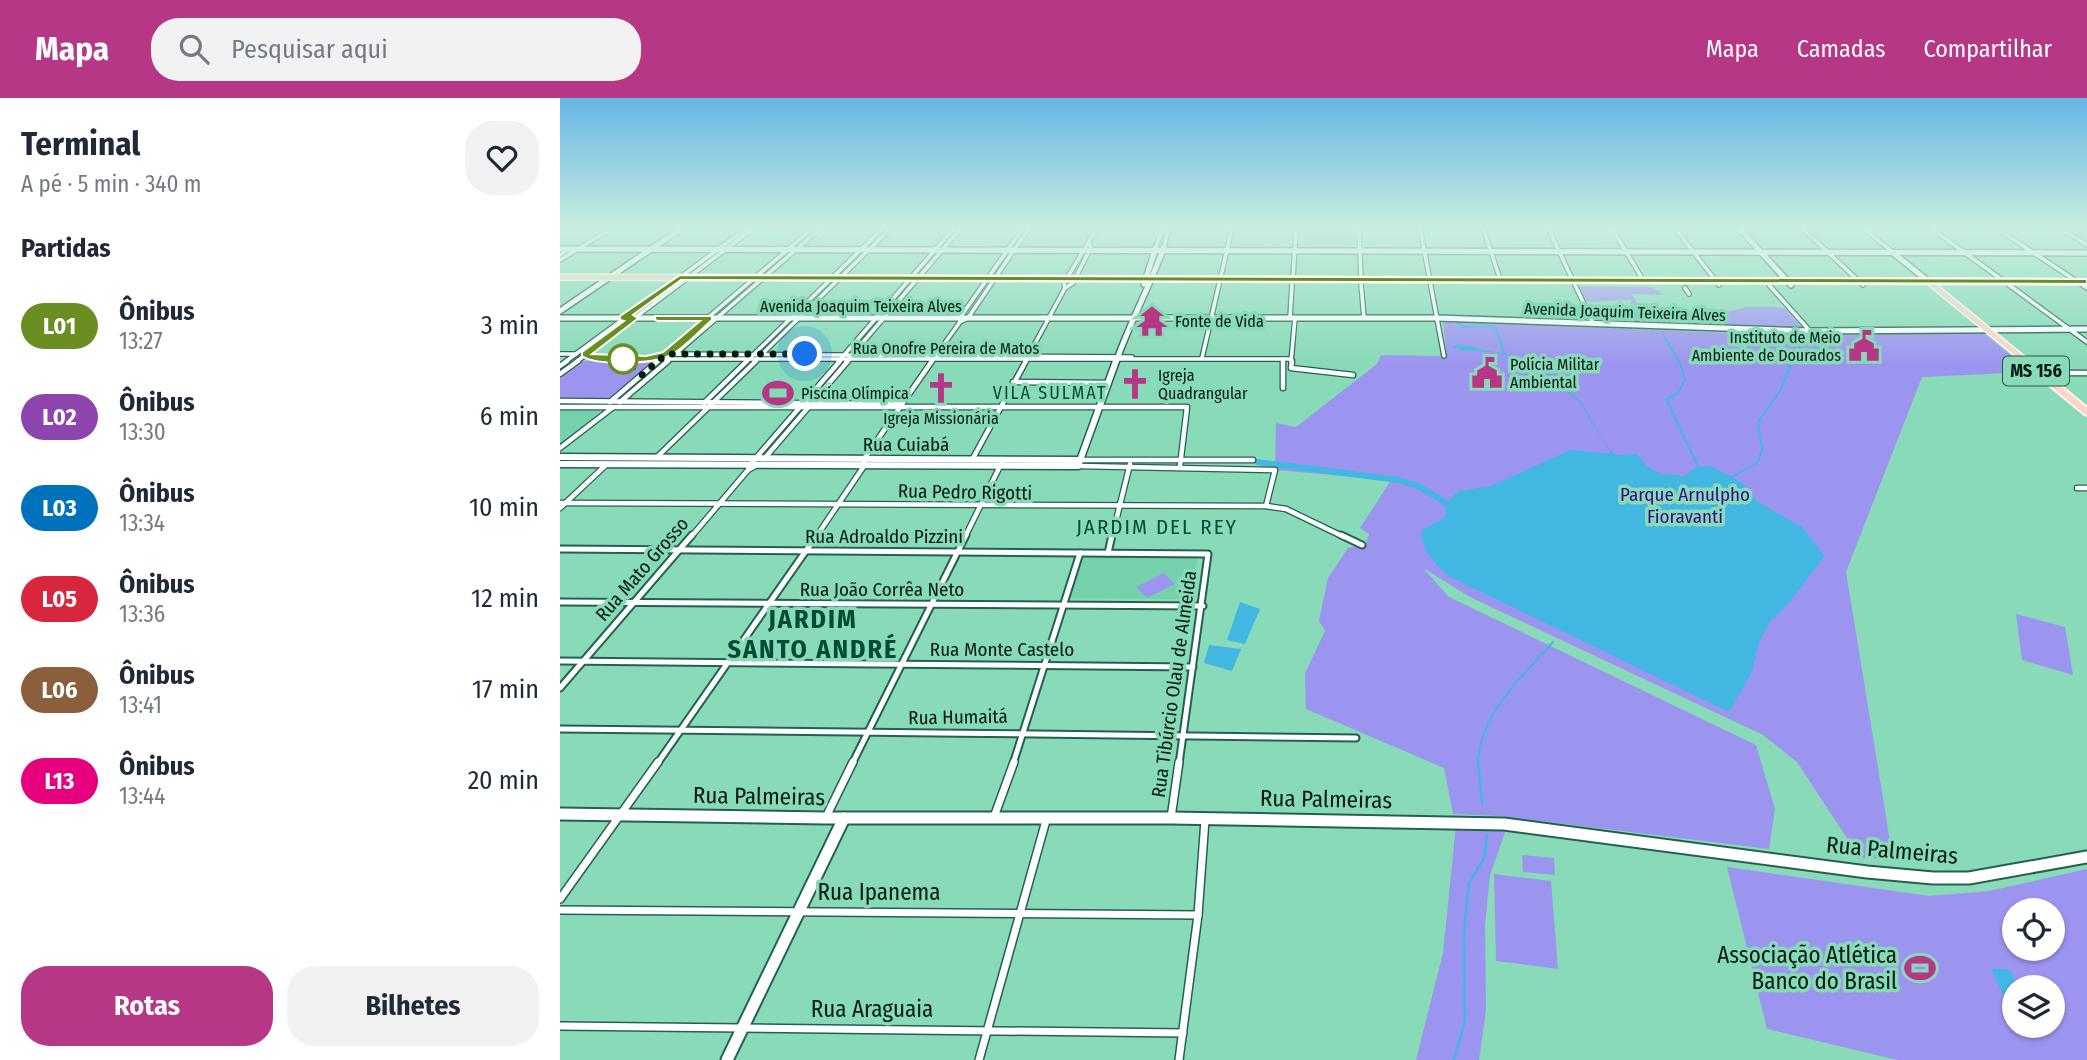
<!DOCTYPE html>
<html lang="pt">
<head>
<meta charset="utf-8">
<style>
	:root { --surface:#fff; --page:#f2f2f3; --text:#1f2937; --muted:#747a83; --accent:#b53786 }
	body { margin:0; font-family:"Fira Sans Condensed",sans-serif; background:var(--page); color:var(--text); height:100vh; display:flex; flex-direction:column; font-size:26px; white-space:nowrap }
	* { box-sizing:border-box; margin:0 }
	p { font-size:23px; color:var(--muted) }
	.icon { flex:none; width:38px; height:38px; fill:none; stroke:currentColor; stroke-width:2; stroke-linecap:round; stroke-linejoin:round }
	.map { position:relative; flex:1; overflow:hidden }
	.details { display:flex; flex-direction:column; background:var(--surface); width:560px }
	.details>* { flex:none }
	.badge { padding:0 14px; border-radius:23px; font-size:24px; line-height:46px }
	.buttons { position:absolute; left:1442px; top:800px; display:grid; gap:14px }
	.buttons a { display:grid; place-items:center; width:63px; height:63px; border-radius:50%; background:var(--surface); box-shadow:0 2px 5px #0004; font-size:35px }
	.you { position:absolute; width:35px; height:35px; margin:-18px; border:5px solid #fff; border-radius:50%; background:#1a73e8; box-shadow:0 0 0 10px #1a73e833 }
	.map>.badge { position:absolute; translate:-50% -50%; box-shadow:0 0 0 4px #fff }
	h2 { padding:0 21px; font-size:26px; line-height:63px }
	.round { display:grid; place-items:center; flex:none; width:74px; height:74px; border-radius:28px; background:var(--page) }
	.summary { display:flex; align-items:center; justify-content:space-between; height:119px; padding:0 21px }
	h1 { font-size:33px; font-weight:700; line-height:52px }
	.button { display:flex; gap:14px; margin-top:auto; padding:14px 21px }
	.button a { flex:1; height:80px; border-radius:28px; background:var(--accent); color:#fff; font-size:28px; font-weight:700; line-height:80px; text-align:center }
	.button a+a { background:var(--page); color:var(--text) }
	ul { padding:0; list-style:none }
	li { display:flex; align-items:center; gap:21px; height:91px; padding:0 21px }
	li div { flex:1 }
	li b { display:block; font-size:26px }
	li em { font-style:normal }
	li .badge { min-width:77px; font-weight:700; text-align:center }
	header { display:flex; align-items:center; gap:42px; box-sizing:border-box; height:98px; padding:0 35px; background:var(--accent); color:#fff }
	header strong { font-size:33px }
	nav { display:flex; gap:38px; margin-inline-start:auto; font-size:24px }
	.search { width:490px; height:63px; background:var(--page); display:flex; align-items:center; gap:18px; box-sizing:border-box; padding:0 24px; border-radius:28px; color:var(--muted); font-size:26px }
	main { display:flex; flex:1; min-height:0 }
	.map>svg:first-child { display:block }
</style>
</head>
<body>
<header>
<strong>Mapa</strong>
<div class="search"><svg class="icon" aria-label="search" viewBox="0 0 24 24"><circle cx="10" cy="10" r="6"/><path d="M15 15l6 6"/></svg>Pesquisar aqui</div>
<nav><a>Mapa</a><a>Camadas</a><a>Compartilhar</a></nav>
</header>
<main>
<section class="details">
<div class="summary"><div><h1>Terminal</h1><p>A pé · 5 min · 340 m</p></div><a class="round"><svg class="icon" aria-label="heart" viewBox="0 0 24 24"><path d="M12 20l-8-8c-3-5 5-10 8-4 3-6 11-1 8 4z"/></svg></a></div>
<h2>Partidas</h2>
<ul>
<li><span class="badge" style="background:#6b8e23;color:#fff">L01</span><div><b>Ônibus</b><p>13:27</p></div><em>3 min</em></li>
<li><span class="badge" style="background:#8e44ad;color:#fff">L02</span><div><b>Ônibus</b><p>13:30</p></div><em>6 min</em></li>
<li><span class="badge" style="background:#0072bc;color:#fff">L03</span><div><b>Ônibus</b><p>13:34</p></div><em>10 min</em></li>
<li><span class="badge" style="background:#d7263d;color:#fff">L05</span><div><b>Ônibus</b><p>13:36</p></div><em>12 min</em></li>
<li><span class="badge" style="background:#8b5e3c;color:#fff">L06</span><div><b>Ônibus</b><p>13:41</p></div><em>17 min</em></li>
<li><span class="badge" style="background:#e6007e;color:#fff">L13</span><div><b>Ônibus</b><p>13:44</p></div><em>20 min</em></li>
</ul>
<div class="button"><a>Rotas</a><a>Bilhetes</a></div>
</section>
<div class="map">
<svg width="1527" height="962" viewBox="0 0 1527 962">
	<rect width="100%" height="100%" fill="#88dab8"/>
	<g fill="#75d0ac">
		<polygon points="745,130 794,130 794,148 743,147"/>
		<polygon points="0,311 42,312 0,347"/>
		<polygon points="522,456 638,457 630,501 509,500"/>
	</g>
	<g fill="#9c95f0" fill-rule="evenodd">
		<polygon points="1018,189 1089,189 1099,193 1103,197 1072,196 1077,205 1104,206 1074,207 1070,206 1072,202 1027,204"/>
		<polygon points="1032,208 1085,209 1149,218 1187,209 1216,209 1226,211 1240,228 1236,230 1041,224 1034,221 1028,210"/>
		<polygon points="883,224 1256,238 1418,234 1425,236 1471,274 1362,279 1286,474 1333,761 1300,760 1237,664 1203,637 910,499 863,470 889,499 1196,647 1215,711 1209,751 940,718 893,716 884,670 746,611 745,575 765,533 759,523 768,480 788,450 806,446 809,436 800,430 831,382 715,372 716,325 736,329 817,266 821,257 887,258"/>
		<polygon points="20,263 94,264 49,303 0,302 0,278"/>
		<polygon points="604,475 615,486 587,500 576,489"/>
		<polygon points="1456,516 1505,529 1513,577 1462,562"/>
		<polygon points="896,727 947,729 930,777 925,827 926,912 919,962 856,962 883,855"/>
		<polygon points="962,757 994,760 995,777 963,774"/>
		<path d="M1167,769l202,29 60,-5 98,-22v191h-190l-130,-31zM1454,812h39v38h-39zM1454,889h39v39h-39z"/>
		<polygon points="934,776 991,783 998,871 936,863"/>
	</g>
	<g fill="#42b7e1">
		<path d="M899,246l75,18 47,40 25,43 9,10 22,-1c17,22 21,19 47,22l12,-9 15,-1 33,18 14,18 44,25 23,29 -38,49 -16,15 -12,22 -7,30 -23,40 -281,-136c-15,-14 -25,-25 -27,-45l24,-14 1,-14 13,-12 32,-5 79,-36 41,4 -31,-51 -47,-41 -31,-9 -41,-3 -8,-3z"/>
		<polygon points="680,504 700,511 685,546 667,542"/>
		<polygon points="649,547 681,551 672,573 644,565"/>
		<polygon points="1431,870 1450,872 1457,889 1454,889 1454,907 1447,906"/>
	</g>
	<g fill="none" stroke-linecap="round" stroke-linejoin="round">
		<g stroke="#42b7e1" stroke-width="2">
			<polyline points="897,224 902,229 935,228 944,255"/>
			<polyline points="1103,237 1120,265 1125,282 1117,296 1106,301 1139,370"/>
			<polyline points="1172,379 1198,364 1202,351 1198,324 1220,293 1236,254 1250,240"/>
			<path d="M918,666c2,-51 43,-86 75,-122"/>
		</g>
		<g stroke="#42b7e1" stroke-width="2.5">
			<polyline points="918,664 922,705"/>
			<polyline points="894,962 905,922 904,836 909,785 924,760 927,736"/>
		</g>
		<polyline stroke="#42b7e1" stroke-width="6" points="697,364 839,382 860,389 886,405"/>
		<defs>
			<g id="street-far3">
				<polyline points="799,130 801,182"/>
				<polyline points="860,130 884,258"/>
				<polyline points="923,130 940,181"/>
				<polyline points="988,130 1033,225"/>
				<polyline points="1052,130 1083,182"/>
				<polyline points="1115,130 1159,187"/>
				<polyline points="1242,130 1303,187"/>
				<polyline points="1303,130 1330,152"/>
				<polyline points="1371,130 1527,244"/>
				<polyline points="1436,130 1527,190"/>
				<polyline points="1500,130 1527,147"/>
				<polyline points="596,149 603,130"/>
				<polyline points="604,149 609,130"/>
				<polyline points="0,157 9,151"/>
				<polyline points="0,162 52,130"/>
				<polyline points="733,181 736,130"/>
				<polyline points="801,186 804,220"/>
				<polyline points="1209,187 1250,233"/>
				<polyline points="505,190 504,185 537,130"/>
				<polyline points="1125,190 1129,196"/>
				<polyline points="730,220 732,186"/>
				<polyline points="399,221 463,130"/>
				<polyline points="0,256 16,256"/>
				<polyline points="106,256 572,259"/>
				<polyline points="642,260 672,130"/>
				<polyline points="101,261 731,261"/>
				<polyline points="723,261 723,264"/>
				<polyline points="5,264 187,130"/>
				<polyline points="16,264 194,130"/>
				<polyline points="96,264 253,130"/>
				<polyline points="106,264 261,130"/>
				<polyline points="186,264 323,130"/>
				<polyline points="194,264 331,130"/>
				<polyline points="278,264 394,130"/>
				<polyline points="286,264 401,130"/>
				<polyline points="371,264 400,224 408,220 469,130"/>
				<polyline points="465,264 505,190 513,185 531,149 529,146"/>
				<polyline points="731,264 735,220"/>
			</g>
			<g id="street-far2">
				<polyline points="723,263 723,290"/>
				<polyline points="732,263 731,270 793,277"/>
				<polyline points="0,268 7,263"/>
				<polyline points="1479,275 1527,275"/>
				<polyline points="0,276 18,263"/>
				<polyline points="453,284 548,285"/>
				<polyline points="0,303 340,306"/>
				<polyline points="50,304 98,263"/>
				<polyline points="60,304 108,263"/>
				<polyline points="144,305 187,263"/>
				<polyline points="0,309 627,309 620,368"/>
				<polyline points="0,350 52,310"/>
				<polyline points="96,360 196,263"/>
				<polyline points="204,361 288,263"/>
				<polyline points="412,362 466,263"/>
				<polyline points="520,362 693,362"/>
				<polyline points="518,368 715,372 706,408"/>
				<polyline points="188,369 280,263"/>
				<polyline points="1517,390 1527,390"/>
				<polyline points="0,405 706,408 726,411 784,439"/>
				<polyline points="0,410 47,366"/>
				<polyline points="131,439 188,372 197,367"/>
				<polyline points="256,439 304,368 304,361 372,263"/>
				<polyline points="405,439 442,364"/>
				<polyline points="552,439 570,366"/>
			</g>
			<g id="street-far1">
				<polyline points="781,437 802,447"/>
				<polyline points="0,451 648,456 619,666"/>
				<polyline points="548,455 552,437"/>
				<polyline points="0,504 643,508"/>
				<polyline points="0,563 633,569"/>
				<polyline points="0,590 132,437"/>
				<path d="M0,631c265,4 531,4 796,9"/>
				<polyline points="97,666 257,437"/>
				<polyline points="292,666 406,437"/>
				<polyline points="453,666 520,455"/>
			</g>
			<g id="street">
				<polyline points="266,719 293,664"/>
				<polyline points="434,719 454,664"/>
				<polyline points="611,720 619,664"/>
				<polyline points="0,801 98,664"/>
				<polyline points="0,812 638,817"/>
				<polyline points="0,928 623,935"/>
				<polyline points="419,962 487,719"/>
				<polyline points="619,962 638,817 645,722"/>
			</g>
			<g id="secondary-far2">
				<polyline points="1179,130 1231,187"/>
				<polyline points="0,151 1527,155"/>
				<polyline points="1332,154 1368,183"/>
				<polyline points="584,186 596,149"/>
				<polyline points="0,213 122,130"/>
				<polyline points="0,220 877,220 1250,233 1527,231"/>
				<path d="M556,264c14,-40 34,-76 48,-115"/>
			</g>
			<g id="secondary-far1">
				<polyline points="0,359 520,362"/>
				<polyline points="0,366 518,368 556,263"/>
			</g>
			<g id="secondary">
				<polyline points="0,716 265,720 611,720 944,726 1307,774 1373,780 1409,780 1527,759"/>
				<polyline points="167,962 284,720"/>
			</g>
			<g id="primary-far1">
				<polyline points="0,179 1527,184"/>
				<polyline points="1368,183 1467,264"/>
			</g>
			<polyline id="primary" points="1465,263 1527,314"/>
		</defs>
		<use href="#street-far3" stroke="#22624b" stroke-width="6"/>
		<use href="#street-far2" stroke="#22624b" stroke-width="7"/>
		<use href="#street-far1" stroke="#22624b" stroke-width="9"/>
		<use href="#street" stroke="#22624b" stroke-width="10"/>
		<use href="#secondary-far2" stroke="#22624b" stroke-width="8"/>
		<use href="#secondary-far1" stroke="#22624b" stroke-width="9"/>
		<use href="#secondary" stroke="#22624b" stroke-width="15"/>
		<use href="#primary-far1" stroke="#fff" stroke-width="8"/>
		<use href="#primary" stroke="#fff" stroke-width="10"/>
		<use href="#street-far3" stroke="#fff" stroke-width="3.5"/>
		<use href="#street-far2" stroke="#fff" stroke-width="4.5"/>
		<use href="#street-far1" stroke="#fff" stroke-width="5"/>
		<use href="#street" stroke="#fff" stroke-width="7"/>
		<use href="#secondary-far2" stroke="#fff" stroke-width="5"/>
		<use href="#secondary-far1" stroke="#fff" stroke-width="6"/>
		<use href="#secondary" stroke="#fff" stroke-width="11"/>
		<use href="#primary-far1" stroke="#fdd6c4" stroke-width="5"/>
		<use href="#primary" stroke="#fdd6c4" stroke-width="7"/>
	</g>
	<linearGradient id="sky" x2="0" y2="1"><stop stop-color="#65b5e5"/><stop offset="0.49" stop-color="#c9eedf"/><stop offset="1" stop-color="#c9eedf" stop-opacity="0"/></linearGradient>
	<rect width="1527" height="265" fill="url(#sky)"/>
	<path fill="#6b8e23" stroke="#fff" stroke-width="2" d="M120,177l1407,4v5l-1406,-4 -48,35 5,3 -2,2 -44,34 54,2 17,-4 37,-31h-42l-3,-1v-4h57v4c-13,11 -28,29 -43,36 -16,8 -73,10 -87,0v-4l42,-31 -4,-1v-4z"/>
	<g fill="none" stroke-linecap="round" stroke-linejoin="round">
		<polyline stroke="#021c12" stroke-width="7" stroke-dasharray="0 12.6" points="63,261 82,277 106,256 245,256"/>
	</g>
	<defs>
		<symbol id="temple-bare" viewBox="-9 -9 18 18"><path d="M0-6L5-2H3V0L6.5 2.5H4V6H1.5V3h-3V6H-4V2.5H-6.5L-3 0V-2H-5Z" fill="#b53786" stroke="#88dab8" stroke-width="2.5" paint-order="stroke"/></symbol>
		<symbol id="civic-bare" viewBox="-9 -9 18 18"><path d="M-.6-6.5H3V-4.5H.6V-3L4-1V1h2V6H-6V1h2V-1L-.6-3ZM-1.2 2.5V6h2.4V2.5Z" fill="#b53786" stroke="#88dab8" stroke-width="2.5" paint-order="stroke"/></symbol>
		<symbol id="church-bare" viewBox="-9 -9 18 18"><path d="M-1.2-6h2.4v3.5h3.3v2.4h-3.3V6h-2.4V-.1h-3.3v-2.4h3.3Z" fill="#b53786" stroke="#88dab8" stroke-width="2.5" paint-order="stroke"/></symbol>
		<symbol id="stadium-bare" viewBox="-9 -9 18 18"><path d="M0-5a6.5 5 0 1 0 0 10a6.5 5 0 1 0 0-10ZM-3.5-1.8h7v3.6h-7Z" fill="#b53786" stroke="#88dab8" stroke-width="2.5" paint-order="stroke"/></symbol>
	</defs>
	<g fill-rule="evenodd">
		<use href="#temple-bare" x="570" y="201" width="44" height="44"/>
		<use href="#civic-bare" x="1282" y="226" width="44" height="44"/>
		<use href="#civic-bare" x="905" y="253" width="44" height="44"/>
		<use href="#church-bare" x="553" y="264" width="44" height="44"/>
		<use href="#church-bare" x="359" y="268" width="44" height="44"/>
		<use href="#stadium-bare" x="196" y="273" width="44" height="44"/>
		<use href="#stadium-bare" x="1338" y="848" width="44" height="44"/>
	</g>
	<circle fill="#fff" stroke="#6b8e23" stroke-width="3.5" cx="63" cy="261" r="14"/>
	<g text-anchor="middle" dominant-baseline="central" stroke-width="7" stroke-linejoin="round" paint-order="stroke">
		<g font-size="16" fill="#021c12" stroke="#88dab8">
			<text x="301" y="208">Avenida Joaquim Teixeira Alves</text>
			<text transform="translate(1065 214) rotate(2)">Avenida Joaquim Teixeira Alves</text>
			<text x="386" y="250">Rua Onofre Pereira de Matos</text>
		</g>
		<g font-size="16" fill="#021c12" stroke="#88dab8" text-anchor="start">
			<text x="615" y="223">Fonte de Vida</text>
			<text x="1281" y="239" text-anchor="end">Instituto de Meio<tspan x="1281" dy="18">Ambiente de Dourados</tspan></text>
			<text x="950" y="266">Polícia Militar<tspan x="950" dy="18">Ambiental</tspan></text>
			<text x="598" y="277">Igreja<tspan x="598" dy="18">Quadrangular</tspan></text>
			<text x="241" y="295">Piscina Olímpica</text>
			<text x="381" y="320" text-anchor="middle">Igreja Missionária</text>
		</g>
		<rect fill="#88dab8" stroke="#2a5544" stroke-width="2" x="1443" y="258.5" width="66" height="29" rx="5"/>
		<g font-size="18" font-weight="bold" fill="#021c12">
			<text x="1476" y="273">MS 156</text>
		</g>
		<g font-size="18" letter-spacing="2" fill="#014b36" stroke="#88dab8">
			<text x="490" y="295">VILA SULMAT</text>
		</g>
		<g font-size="19" fill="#021c12" stroke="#88dab8">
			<text x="346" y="346">Rua Cuiabá</text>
			<text transform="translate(405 394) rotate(1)">Rua Pedro Rigotti</text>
			<text x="324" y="438">Rua Adroaldo Pizzini</text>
			<text transform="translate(82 471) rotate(-49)">Rua Mato Grosso</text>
			<text x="322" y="491">Rua João Corrêa Neto</text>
			<text x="442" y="551">Rua Monte Castelo</text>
			<text transform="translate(614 586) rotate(-82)">Rua Tibúrcio Olau de Almeida</text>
			<text transform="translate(398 619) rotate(-1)">Rua Humaitá</text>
		</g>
		<g font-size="19" fill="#360c89" stroke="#88dab8">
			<text x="1125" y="396">Parque Arnulpho<tspan x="1125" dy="22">Fioravanti</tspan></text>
		</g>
		<g font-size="21" letter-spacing="2" fill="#014b36" stroke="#88dab8">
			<text x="597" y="429">JARDIM DEL REY</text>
		</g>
		<g font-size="23" fill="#021c12" stroke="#88dab8">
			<text transform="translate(199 698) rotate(1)">Rua Palmeiras</text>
			<text transform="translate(766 701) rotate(1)">Rua Palmeiras</text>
			<text transform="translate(1332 752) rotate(5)">Rua Palmeiras</text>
			<text x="319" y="794">Rua Ipanema</text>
			<text x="312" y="911">Rua Araguaia</text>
		</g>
		<g font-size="23" fill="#021c12" stroke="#88dab8" text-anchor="end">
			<text x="1337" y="857">Associação Atlética<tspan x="1337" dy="26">Banco do Brasil</tspan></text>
		</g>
		<g font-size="26" font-weight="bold" letter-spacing="2" fill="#014b36" stroke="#88dab8">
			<text x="253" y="521">JARDIM<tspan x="253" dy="30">SANTO ANDRÉ</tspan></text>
		</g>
	</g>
</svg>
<div class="buttons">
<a><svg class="icon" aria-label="locate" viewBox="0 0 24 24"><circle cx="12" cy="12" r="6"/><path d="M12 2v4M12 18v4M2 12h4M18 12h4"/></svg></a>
<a><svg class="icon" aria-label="layers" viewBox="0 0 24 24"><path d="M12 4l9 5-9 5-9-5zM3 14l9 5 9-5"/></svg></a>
</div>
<div class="you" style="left:245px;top:256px"></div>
</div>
</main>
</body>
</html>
